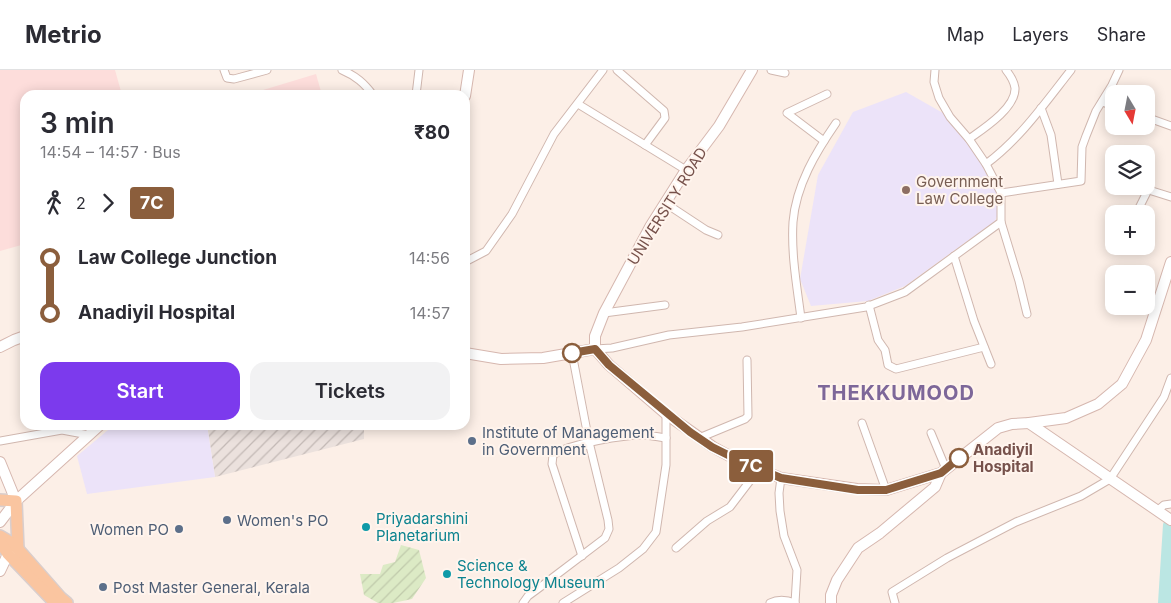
<!DOCTYPE html>
<html lang="en">
<head>
<meta charset="utf-8">
<style>
	:root { --surface:#fff; --page:#f2f2f3; --text:#2b2b33; --muted:#7c7c81; --line:#e1e1e2; --accent:#7c3aed }
	body { margin:0; font-family:Inter,sans-serif; background:var(--page); color:var(--text); height:100vh; display:flex; flex-direction:column; font-size:19px; white-space:nowrap }
	* { box-sizing:border-box; margin:0 }
	p { font-size:16px; color:var(--muted) }
	.icon { flex:none; width:28px; height:28px; fill:none; stroke:currentColor; stroke-width:2; stroke-linecap:round; stroke-linejoin:round }
	.map { position:relative; flex:1; overflow:hidden }
	.side { position:absolute; left:20px; top:20px; width:450px; height:340px; display:flex; flex-direction:column; background:var(--surface); border-radius:15px; box-shadow:0 2px 12px #0003 }
	.side>* { flex:none }
	.badge { padding:0 10px; border-radius:4px; font-size:18px; line-height:32px }
	.needle { width:32px; rotate:170deg }
	.fabs { position:absolute; left:1105px; top:15px; display:grid; gap:10px }
	.fabs a { display:grid; place-items:center; width:50px; height:50px; border-radius:10px; background:var(--surface); box-shadow:0 2px 12px #0003; font-size:25px }
	.map>.badge { position:absolute; translate:-50% -50%; box-shadow:0 0 0 2px #fff }
	.legs { display:flex; align-items:center; gap:8px; height:55px; padding:0 20px; font-size:16px }
	.legs p { margin-inline-start:auto }
	.headline { display:flex; align-items:center; justify-content:space-between; height:85px; padding:0 20px }
	h1 { font-size:28px; font-weight:600; line-height:38px }
	.button { display:flex; gap:10px; margin-top:auto; padding:10px 20px }
	.button a { flex:1; height:58px; border-radius:15px; background:var(--accent); color:#fff; font-size:20px; font-weight:600; line-height:58px; text-align:center }
	.button a+a { background:var(--page); color:var(--text) }
	ul { padding:0 20px; list-style:none }
	li { display:flex; align-items:center; gap:18px; height:55px; font-size:19px }
	li i { display:grid; place-items:center; width:8px; height:100%; margin:0 6px; background:currentColor }
	li i::after { content:''; width:12px; height:12px; margin:-6px; border:4px solid; border-radius:50%; background:var(--surface) }
	li p { margin-inline-start:auto }
	li:first-child i { background:linear-gradient(#0000 50%,currentColor 0) }
	li:last-child i { background:linear-gradient(currentColor 50%,#0000 0) }
	header { display:flex; align-items:center; gap:30px; box-sizing:border-box; height:70px; padding:0 25px; background:var(--surface); border-bottom:1px solid var(--line) }
	header strong { font-size:24px }
	nav { display:flex; gap:28px; margin-inline-start:auto; font-size:18px }
	.map>svg:first-child { display:block }
</style>
</head>
<body>
<header>
<strong>Metrio</strong>
<nav><a>Map</a><a>Layers</a><a>Share</a></nav>
</header>
<div class="map">
<svg width="1171" height="533" viewBox="0 0 1171 533">
	<defs>
		<pattern id="industrial-furrows" width="10" height="10" patternUnits="userSpaceOnUse" patternTransform="scale(1.25)"><rect width="10" height="10" fill="#ebe1dd"/><path d="M-1 1l2-2M0 10L10 0M9 11l2-2" fill="none" stroke="#c3b9b5"/></pattern>
		<pattern id="garden-furrows" width="10" height="10" patternUnits="userSpaceOnUse" patternTransform="scale(1.25)"><rect width="10" height="10" fill="#dceac5"/><path d="M-1 1l2-2M0 10L10 0M9 11l2-2" fill="none" stroke="#c0caab"/></pattern>
	</defs>
	<rect width="100%" height="100%" fill="#fcefe7"/>
	<g fill="#fddddb">
		<polygon points="0,0 115,0 122,25 25,25 25,174 0,181"/>
		<polygon points="316,4 322,25 247,25"/>
	</g>
	<polygon fill="url(#industrial-furrows)" points="207,355 364,355 364,369 215,407"/>
	<g fill="#ece3f9">
		<polygon points="906,22 943,43 960,60 991,106 1002,134 995,151 905,216 868,231 811,236 800,209 818,105 853,42"/>
		<polygon points="114,355 207,355 215,407 87,424 77,386"/>
	</g>
	<polygon fill="url(#garden-furrows)" points="401,475 419,480 426,508 412,529 393,533 378,533 364,525 360,504 380,504 383,495 395,492"/>
	<g fill="none" stroke-linecap="round" stroke-linejoin="round">
		<polyline stroke="#bbe6e3" stroke-width="16" points="1166,533 1171,455"/>
		<defs>
			<g id="street">
				<polyline points="224,0 227,8 234,9 267,0"/>
				<path d="M342,0c14,6 22,13 31,25"/>
				<polyline points="617,0 664,41 665,48 645,75"/>
				<polyline points="771,0 785,3"/>
				<polyline points="416,25 419,0"/>
				<polyline points="1102,32 1114,36"/>
				<polyline points="578,34 686,100"/>
				<polyline points="1041,38 1051,65 1058,114"/>
				<polyline points="1146,47 1171,56"/>
				<path d="M969,69c14,-10 47,-31 46,-51 -1,-7 -5,-13 -9,-18"/>
				<polyline points="824,71 787,43 827,24"/>
				<path d="M986,94c34,-25 59,-61 85,-94"/>
				<polyline points="1136,116 1171,127"/>
				<polyline points="1001,123 1081,111 1082,77 1086,66 1096,41 1112,15 1119,0"/>
				<polyline points="665,133 706,160 718,165"/>
				<polyline points="1139,138 1148,120"/>
				<polyline points="1001,152 1019,211 1027,244"/>
				<polyline points="954,186 974,251 991,294"/>
				<polyline points="465,192 486,181 512,144 554,64 603,0"/>
				<polyline points="869,235 878,270 885,280 888,295 896,299 984,277"/>
				<polyline points="604,243 665,235"/>
				<path d="M801,248c-4,-31 -10,-64 -8,-96 3,-37 23,-70 43,-99"/>
				<polyline points="595,279 612,278 669,265 742,257 866,237 905,222 1001,152 1001,123 986,94 969,69 950,47 939,28 934,12 935,0"/>
				<polyline points="862,353 886,420"/>
				<polyline points="931,363 946,399"/>
				<polyline points="699,368 745,349 748,346 747,290"/>
				<polyline points="0,371 62,360 89,365"/>
				<polyline points="781,408 779,423 780,441 784,466 797,500 795,533"/>
				<polyline points="1157,441 1164,435 1171,434"/>
				<polyline points="676,478 707,451 730,437 759,399"/>
				<path d="M582,486l-30,-92 1,-9c15,-11 74,-21 93,-20 7,1 14,2 20,3"/>
				<polyline points="523,533 528,526 543,515 605,468 609,459 608,450 589,372 572,283"/>
				<polyline points="563,533 619,498 643,479 656,462 666,395 666,344"/>
				<path d="M770,533c8,-4 17,-3 25,0"/>
				<polyline points="895,533 892,522 947,488 1016,452 1081,426 1110,409 1164,327 1171,308"/>
			</g>
			<g id="secondary">
				<polyline points="465,26 469,0"/>
				<polyline points="0,277 14,270 25,266"/>
				<polyline points="595,279 609,295 666,344 713,377 735,389 781,408 857,419 886,420 941,403 998,358 1012,354 1029,353 1066,348 1098,334 1122,314 1146,270 1171,192"/>
				<polyline points="595,279 595,266 604,243 650,157 686,100 719,56 752,0"/>
				<polyline points="465,283 501,289 543,288 595,279"/>
				<polyline points="1029,353 1171,450"/>
				<polyline points="0,392 16,431"/>
				<polyline points="0,452 16,431 100,355"/>
				<polyline points="0,501 8,484 13,479"/>
				<polyline points="831,533 831,525 837,510 858,478 880,463 935,417 941,403"/>
			</g>
			<g id="primary">
				<polyline points="0,430 16,431 18,479"/>
				<polyline points="0,466 12,473 18,479 61,528 67,533"/>
				<polyline points="0,472 8,484 55,533"/>
			</g>
		</defs>
		<use href="#street" stroke="#d0b7af" stroke-width="9"/>
		<use href="#secondary" stroke="#d6b7af" stroke-width="12"/>
		<use href="#primary" stroke="#d9cecd" stroke-width="14"/>
		<use href="#street" stroke="#fff" stroke-width="7"/>
		<use href="#secondary" stroke="#fff" stroke-width="10"/>
		<use href="#primary" stroke="#fac5a0" stroke-width="11"/>
	</g>
	<g fill="none" stroke-linecap="round" stroke-linejoin="round">
		<defs>
			<polyline id="line-1" points="572,283 595,279 609,295 690,362 712,377 736,389 781,408 858,420 886,420 941,403 959,388"/>
		</defs>
		<use href="#line-1" stroke="#fff" stroke-width="11"/>
		<use href="#line-1" stroke="#8b5e3c" stroke-width="8"/>
	</g>
	<circle fill="#8d6e63" stroke="#fff4ed" stroke-width="2" cx="906" cy="120" r="5"/>
	<g fill="#fff" stroke="#8b5e3c" stroke-width="2.5">
		<circle cx="572" cy="283" r="9"/>
		<circle cx="959" cy="388" r="9"/>
	</g>
	<g fill="#5c6f8a" stroke="#fff4ed" stroke-width="2">
		<circle cx="472" cy="371" r="5"/>
		<circle cx="227" cy="450" r="5"/>
		<circle cx="179" cy="459" r="5"/>
		<circle cx="103" cy="517" r="5"/>
	</g>
	<g fill="#0f9aa8" stroke="#fff4ed" stroke-width="2">
		<circle cx="366" cy="457" r="5"/>
		<circle cx="447" cy="504" r="5"/>
	</g>
	<g text-anchor="middle" dominant-baseline="central" stroke-width="4" stroke-linejoin="round" paint-order="stroke">
		<g font-size="15" fill="#785e54" stroke="#fff4ed" text-anchor="start">
			<text x="916" y="111">Government<tspan x="916" dy="17">Law College</tspan></text>
		</g>
		<g font-size="15" fill="#76514b" stroke="#fff4ed">
			<text transform="translate(667 136) rotate(-58)">UNIVERSITY ROAD</text>
		</g>
		<g font-size="15" fill="#4e5e75" stroke="#fff4ed" text-anchor="start">
			<text x="482" y="362">Institute of Management<tspan x="482" dy="17">in Government</tspan></text>
			<text x="237" y="450">Women's PO</text>
			<text x="169" y="459" text-anchor="end">Women PO</text>
			<text x="113" y="517">Post Master General, Kerala</text>
		</g>
		<g font-size="15" font-weight="bold" fill="#76514b" stroke="#fff4ed" text-anchor="start">
			<text x="973" y="379">Anadiyil<tspan x="973" dy="17">Hospital</tspan></text>
		</g>
		<g font-size="15" fill="#0d838f" stroke="#fff4ed" text-anchor="start">
			<text x="376" y="448">Priyadarshini<tspan x="376" dy="17">Planetarium</tspan></text>
			<text x="457" y="495">Science &amp;<tspan x="457" dy="17">Technology Museum</tspan></text>
		</g>
		<g font-size="20" font-weight="bold" letter-spacing="1" fill="#7d6799" stroke="#fff4ed">
			<text x="896" y="323">THEKKUMOOD</text>
		</g>
	</g>
</svg>
<div class="fabs">
<a><svg class="needle" viewBox="-14 -14 28 28"><path d="M0-13l5 13h-10z" fill="#e53935"/><path d="M0 13l5-13h-10z" fill="#7c7c81"/></svg></a>
<a><svg class="icon" aria-label="layers" viewBox="0 0 24 24"><path d="M12 4l9 5-9 5-9-5zM3 14l9 5 9-5"/></svg></a>
<a>+</a>
<a>−</a>
</div>
<b class="badge" style="left:751px;top:396px;background:#8b5e3c;color:#fff">7C</b>
<section class="side">
<div class="headline"><div><h1>3 min</h1><p>14:54 – 14:57 · Bus</p></div><b>₹80</b></div>
<div class="legs"><svg class="icon" aria-label="walk" viewBox="0 0 24 24"><circle cx="13" cy="4" r="2"/><path d="M13 8l-2 6 4 7M11 14l-3 7M7 12l3-4h3l4 4"/></svg>2<svg class="icon" aria-label="forward" viewBox="0 0 24 24"><path d="M9 5l7 7-7 7"/></svg><b class="badge" style="background:#8b5e3c;color:#fff">7C</b></div>
<ul>
<li><i style="color:#8b5e3c"></i><b>Law College Junction</b><p>14:56</p></li>
<li><i style="color:#8b5e3c"></i><b>Anadiyil Hospital</b><p>14:57</p></li>
</ul>
<div class="button"><a>Start</a><a>Tickets</a></div>
</section>
</div>
</body>
</html>
